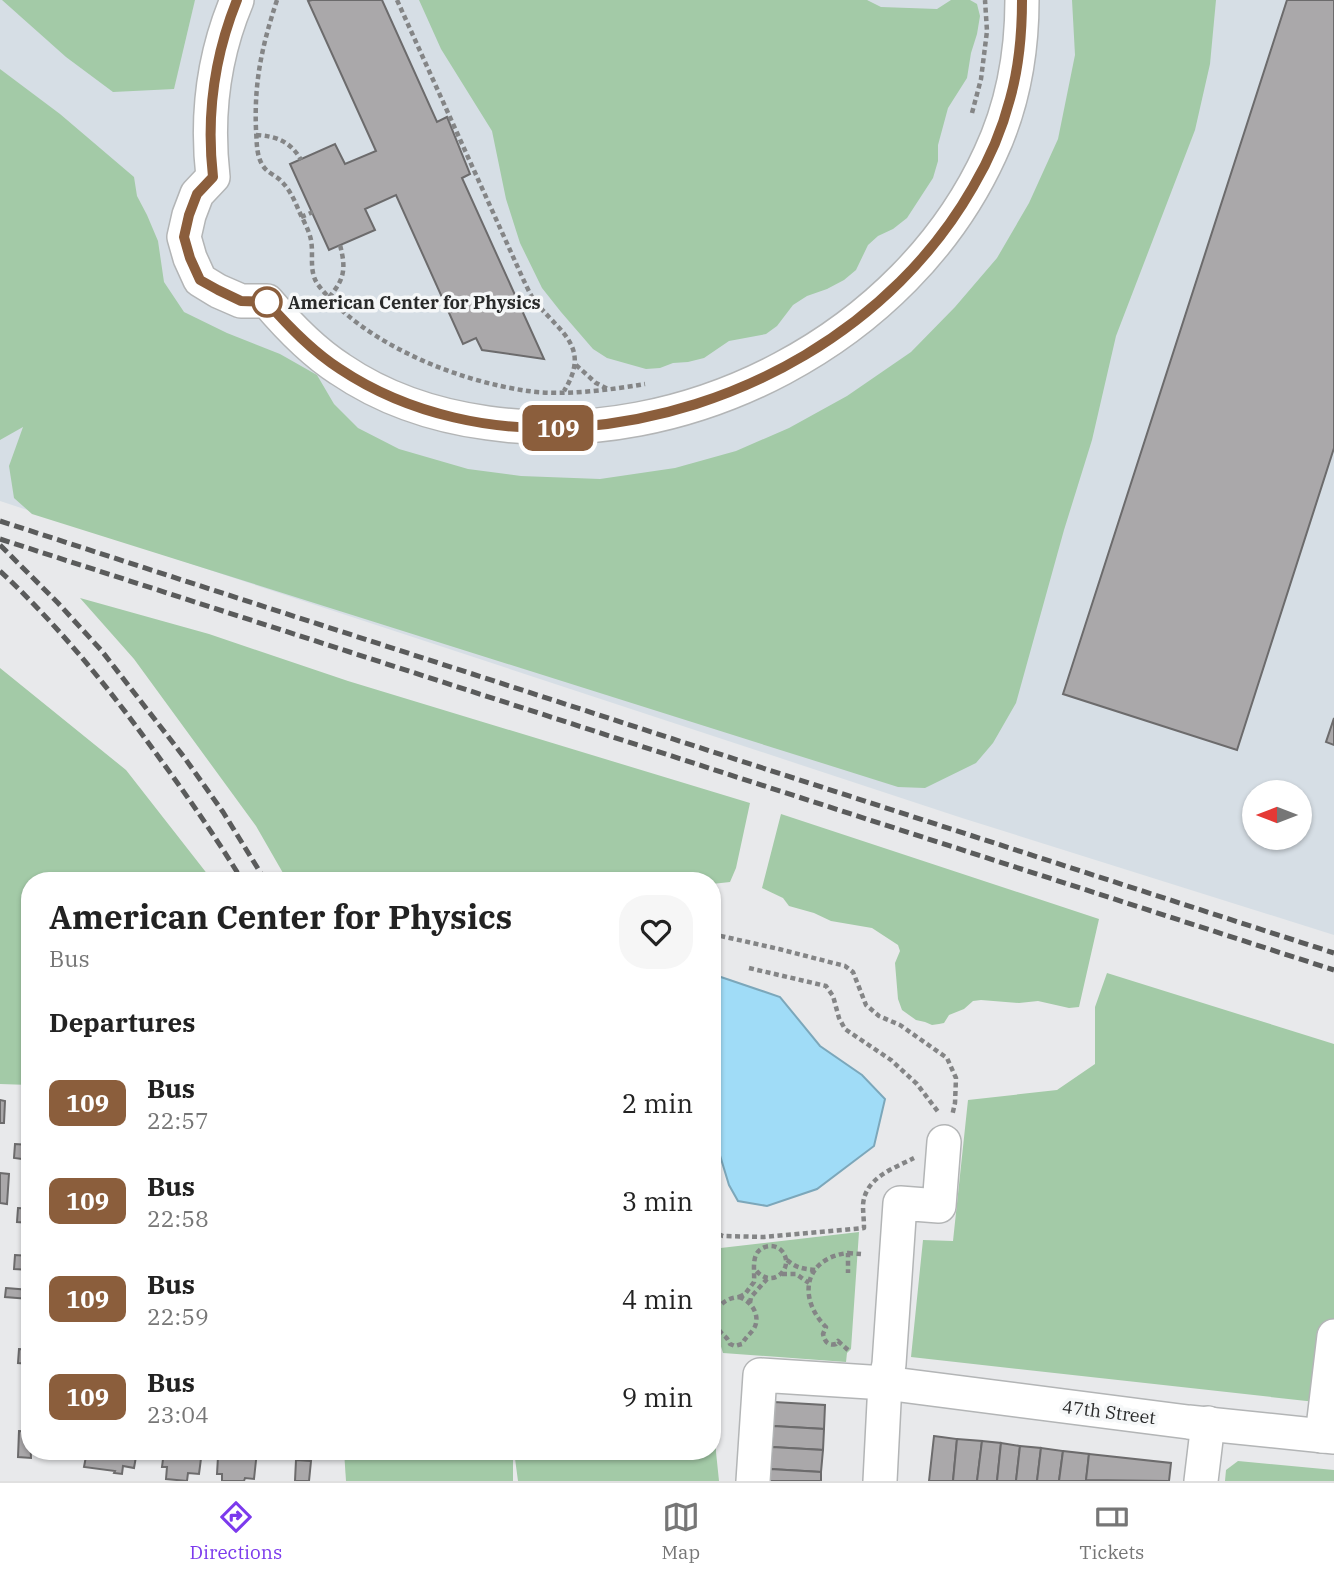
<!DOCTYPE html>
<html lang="en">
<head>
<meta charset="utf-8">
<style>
	:root { --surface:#fff; --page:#f6f6f6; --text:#222; --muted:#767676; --line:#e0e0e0; --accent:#7c3aed }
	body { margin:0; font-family:"IBM Plex Serif",serif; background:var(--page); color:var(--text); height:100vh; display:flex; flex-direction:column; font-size:26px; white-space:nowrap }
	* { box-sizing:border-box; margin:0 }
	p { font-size:23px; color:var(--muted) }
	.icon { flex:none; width:38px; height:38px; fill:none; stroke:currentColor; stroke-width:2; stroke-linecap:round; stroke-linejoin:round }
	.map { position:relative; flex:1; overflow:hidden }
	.panel { position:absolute; left:21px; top:872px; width:700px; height:588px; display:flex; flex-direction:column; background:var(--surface); border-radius:28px; box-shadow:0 2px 5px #0004 }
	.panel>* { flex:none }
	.badge { padding:0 14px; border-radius:10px; font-size:24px; line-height:46px }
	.needle { width:46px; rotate:270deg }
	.controls { position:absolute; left:1242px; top:780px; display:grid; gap:14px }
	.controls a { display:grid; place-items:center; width:70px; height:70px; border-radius:50%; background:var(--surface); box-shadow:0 2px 5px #0004; font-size:35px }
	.map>.badge { position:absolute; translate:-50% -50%; box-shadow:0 0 0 4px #fff }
	h2 { padding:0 28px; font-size:26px; line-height:63px }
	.round { display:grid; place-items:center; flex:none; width:74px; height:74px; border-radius:28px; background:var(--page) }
	.head { display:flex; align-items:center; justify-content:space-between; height:119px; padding:0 28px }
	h1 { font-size:33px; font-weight:800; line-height:52px }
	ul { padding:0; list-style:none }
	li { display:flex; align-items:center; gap:21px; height:98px; padding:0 28px }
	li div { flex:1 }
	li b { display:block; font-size:26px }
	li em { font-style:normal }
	li .badge { min-width:77px; font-weight:700; text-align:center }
	.menu { display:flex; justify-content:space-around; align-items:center; height:98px; border-top:2px solid var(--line); background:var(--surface); font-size:19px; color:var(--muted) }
	.menu a { display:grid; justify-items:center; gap:4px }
	.menu .current { color:var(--accent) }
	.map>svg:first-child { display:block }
</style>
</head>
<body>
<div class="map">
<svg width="1334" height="1481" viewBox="0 0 1334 1481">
	<rect width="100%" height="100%" fill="#e8e9eb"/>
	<path fill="#d6dee5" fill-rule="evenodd" d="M0,0h1334v935l-372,-117 -962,-317zM1255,793h45v45h-45z"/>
	<g fill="#a3caa7">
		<polygon points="2,0 195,0 174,89 113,92 66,57"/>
		<polygon points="419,0 867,0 881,7 937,9 951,0 970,0 977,4 980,16 977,34 971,53 967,78 948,108 938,145 938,161 933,178 907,218 893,229 878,236 868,245 856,270 844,280 827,289 807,296 793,305 777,326 766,334 729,341 704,358 688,362 673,363 660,368 646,369 607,358 593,349 561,312 542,288 520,243 506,199 492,131 441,49"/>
		<polygon points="1072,0 1216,0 1210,64 1195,130 1116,336 1092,440 1064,530 1016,703 993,743 976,763 925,788 898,787 32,514 14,498 9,466 23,427 0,440 0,69 60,114 134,177 137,196 147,215 158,241 164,282 184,312 227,333 280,354 317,375 334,404 358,428 399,449 468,469 521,476 600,479 675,468 736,451 789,428 847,396 911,352 955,307 997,258 1029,203 1058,139 1075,55"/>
		<polygon points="80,598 209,634 348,681 750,803 736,868 730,882 712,884 712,880 287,880 256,826 134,659"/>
		<polygon points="0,668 126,770 212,880 30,880 30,1085 0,1084"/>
		<polygon points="781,814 1099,919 1079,1007 1069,1008 1038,1001 1019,1003 981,1000 973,1001 964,1009 949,1015 944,1023 939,1024 932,1025 925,1022 916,1020 902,1010 898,999 895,963 900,951 898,945 872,928 831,921 814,913 789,906 783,898 762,888"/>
		<polygon points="1107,973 1334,1044 1334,1404 911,1357 923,1240 953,1241 968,1100 1057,1090 1095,1064 1095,1007"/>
		<polygon points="859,1232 851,1349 847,1353 846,1362 723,1353 712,1318 712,1249"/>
		<polygon points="712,1399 716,1416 716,1452 719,1481 518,1481 514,1451 712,1451"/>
		<polygon points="344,1451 513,1451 513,1481 346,1481"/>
		<polygon points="1238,1461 1334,1470 1334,1481 1225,1481 1226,1470"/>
	</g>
	<polygon fill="#a0dcf7" stroke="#7ca7ba" stroke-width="2" points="712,974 780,997 820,1046 862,1075 885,1099 874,1146 817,1189 767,1206 738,1201 729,1185 712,1129"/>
	<g fill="#aaa8aa" stroke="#6c6b6c" stroke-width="2">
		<polygon points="312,0 382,0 437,122 447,117 470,174 462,178 544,359 482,350 476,338 463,344 396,195 365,209 375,230 329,250 290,164 335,144 345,164 376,151 308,1"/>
		<polygon points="1287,0 1334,0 1334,448 1237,750 1063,694"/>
		<polygon points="1334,718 1334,745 1326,742"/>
		<polygon points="0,1100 5,1101 4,1123 0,1123"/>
		<polygon points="15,1144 30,1145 30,1160 14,1158"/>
		<polygon points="0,1173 9,1174 7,1204 0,1203"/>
		<polygon points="18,1208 30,1209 30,1223 17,1222"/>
		<polygon points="15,1255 30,1256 30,1270 14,1269"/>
		<polygon points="6,1288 30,1290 29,1299 5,1297"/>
		<polygon points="19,1349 30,1350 30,1364 18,1363"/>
		<polygon points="774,1402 825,1405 824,1429 773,1426"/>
		<polygon points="773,1426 824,1429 823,1450 772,1447"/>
		<polygon points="19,1431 30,1432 31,1458 18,1457"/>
		<polygon points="934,1436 957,1439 953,1481 929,1481"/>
		<polygon points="957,1439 982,1441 977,1481 953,1481"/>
		<polygon points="982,1441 1001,1443 997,1481 977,1481"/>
		<polygon points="1001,1443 1020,1446 1016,1481 997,1481"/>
		<polygon points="1020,1446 1041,1448 1037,1481 1016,1481"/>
		<polygon points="772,1447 823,1450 821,1472 770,1469"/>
		<polygon points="1041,1448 1063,1451 1059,1481 1037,1481"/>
		<polygon points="87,1451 137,1451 134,1468 123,1466 122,1474 114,1473 115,1471 84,1467"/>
		<polygon points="164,1451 202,1451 199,1474 188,1473 187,1481 166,1479 167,1467 162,1467"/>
		<polygon points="225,1451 257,1451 254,1479 245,1478 244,1481 222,1481 222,1474 217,1474 218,1457 224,1458"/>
		<polygon points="1063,1451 1089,1454 1086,1481 1059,1481"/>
		<polygon points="1089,1454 1171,1463 1169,1481 1086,1480"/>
		<polygon points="296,1460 311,1461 309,1481 295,1481"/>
		<polygon points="770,1469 821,1472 821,1481 769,1481"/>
	</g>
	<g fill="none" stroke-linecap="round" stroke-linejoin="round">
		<defs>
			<g id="minor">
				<path d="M237,0c-24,57 -31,116 -24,177l-16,17 -8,21 -5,22 6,21 10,22 18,11 23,10h26c22,26 45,50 73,68 44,30 96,47 148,54 199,29 418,-85 502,-269 23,-49 32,-100 32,-154"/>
				<polyline points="1322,1436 1334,1336"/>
				<polyline points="753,1481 760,1375 885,1383 1188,1422 1334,1437"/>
				<polyline points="880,1481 885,1383 889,1364 900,1203 939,1206 944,1142"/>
				<polyline points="1201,1481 1208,1423"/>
			</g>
		</defs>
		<use href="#minor" stroke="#b3b5b6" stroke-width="36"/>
		<g stroke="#848586" stroke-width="4.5" stroke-dasharray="5 3.5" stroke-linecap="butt">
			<path d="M277,0c-15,46 -23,81 -21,130 1,13 0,25 7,36 4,6 11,9 16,13 10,9 15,20 20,32 4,9 10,19 12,29 3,16 -3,32 8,46 45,58 138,95 209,105 36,5 81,-1 117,-7"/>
			<path d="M397,0l127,281c4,8 8,18 14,24 26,30 52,44 26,86"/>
			<polyline points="972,113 981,79 987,31 985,0"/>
			<path d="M256,135c21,1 35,7 45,25"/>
			<polyline points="301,217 313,212"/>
			<path d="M329,297c16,-18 17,-29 11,-52"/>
			<polyline points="576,365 596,383 608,389"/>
			<polyline points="712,934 779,949 845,966 853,972 866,1005 879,1016 900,1025 947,1058 956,1078 955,1103 952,1116"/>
			<polyline points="749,968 826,986 833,996 839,1018 845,1029 891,1060 917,1084 939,1113"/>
			<path d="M712,1229l2,3 9,4 41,1 100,-9c0,-8 -1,-15 -1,-23 2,-27 29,-36 51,-47"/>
			<polyline points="848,1253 861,1254"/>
			<path d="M787,1260c9,8 17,9 29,10"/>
			<polyline points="782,1274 796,1274 809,1283"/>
			<path d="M739,1297c13,4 23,20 14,33 -4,5 -8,8 -11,14l-7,2 -5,-2c-3,-8 -7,-8 -11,-14 -11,-17 3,-32 20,-33z"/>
			<path d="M739,1297l6,-3 9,-12c1,-12 -4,-30 11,-35 5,-2 12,-1 16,3 16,16 -9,42 -26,19"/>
			<polyline points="750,1303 751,1297 767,1279"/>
			<path d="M848,1350l-10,-9 -2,3c-8,2 -11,-2 -13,-10l3,-7c-29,-29 -22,-69 22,-74v20"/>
		</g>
		<use href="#minor" stroke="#fff" stroke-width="33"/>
		<g stroke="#5a5b5b" stroke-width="5" stroke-dasharray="10 5" stroke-linecap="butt">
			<polyline points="0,521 1334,953"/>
			<polyline points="0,539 1334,970"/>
			<polyline points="0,545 58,603 101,650 184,757 223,812 265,880"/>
			<path d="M0,571c58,54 109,117 155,181 31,42 60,84 87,128"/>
		</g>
	</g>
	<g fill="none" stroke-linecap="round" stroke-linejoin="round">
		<defs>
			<path id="line" d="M237,0c-23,57 -31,115 -24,177l-16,17 -8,21 -5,22 6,21 10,22 18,10 23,11 26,1c22,25 45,49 73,67 69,46 156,64 238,58 159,-12 315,-100 395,-240 16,-27 29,-57 37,-88 9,-32 12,-65 12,-99"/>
		</defs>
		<use href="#line" stroke="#fff" stroke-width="16"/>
		<use href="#line" stroke="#8b5e3c" stroke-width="10"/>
	</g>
	<circle fill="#fff" stroke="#8b5e3c" stroke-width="3.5" cx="267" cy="302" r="14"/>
	<g text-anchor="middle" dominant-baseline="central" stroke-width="7" stroke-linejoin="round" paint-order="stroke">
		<g font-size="18" font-weight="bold" fill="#292a2a" stroke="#f5f7f8" text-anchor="start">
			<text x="288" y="302">American Center for Physics</text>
		</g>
		<g font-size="18" fill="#292a2a" stroke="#f5f7f8">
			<text transform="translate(1109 1412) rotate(7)">47th Street</text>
		</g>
	</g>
</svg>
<div class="controls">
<a><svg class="needle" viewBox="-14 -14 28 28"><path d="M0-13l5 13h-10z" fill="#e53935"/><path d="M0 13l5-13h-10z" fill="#767676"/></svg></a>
</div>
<b class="badge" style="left:558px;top:428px;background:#8b5e3c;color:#fff">109</b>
<section class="panel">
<div class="head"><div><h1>American Center for Physics</h1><p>Bus</p></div><a class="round"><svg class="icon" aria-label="heart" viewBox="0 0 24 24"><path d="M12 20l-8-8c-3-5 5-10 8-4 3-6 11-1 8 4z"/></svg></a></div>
<h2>Departures</h2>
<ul>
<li><span class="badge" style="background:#8b5e3c;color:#fff">109</span><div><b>Bus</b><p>22:57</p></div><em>2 min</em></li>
<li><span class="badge" style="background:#8b5e3c;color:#fff">109</span><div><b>Bus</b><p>22:58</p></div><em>3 min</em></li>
<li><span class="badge" style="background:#8b5e3c;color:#fff">109</span><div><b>Bus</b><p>22:59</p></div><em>4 min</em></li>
<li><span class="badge" style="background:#8b5e3c;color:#fff">109</span><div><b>Bus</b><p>23:04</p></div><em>9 min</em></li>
</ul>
</section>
</div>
<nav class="menu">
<a class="current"><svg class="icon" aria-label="directions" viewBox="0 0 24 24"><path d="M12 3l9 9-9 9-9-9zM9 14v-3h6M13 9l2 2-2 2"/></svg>Directions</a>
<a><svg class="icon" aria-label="map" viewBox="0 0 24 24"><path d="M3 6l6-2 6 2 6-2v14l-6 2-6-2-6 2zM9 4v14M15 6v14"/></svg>Map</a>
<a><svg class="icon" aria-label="tickets" viewBox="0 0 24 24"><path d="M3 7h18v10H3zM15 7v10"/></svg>Tickets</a>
</nav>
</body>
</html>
